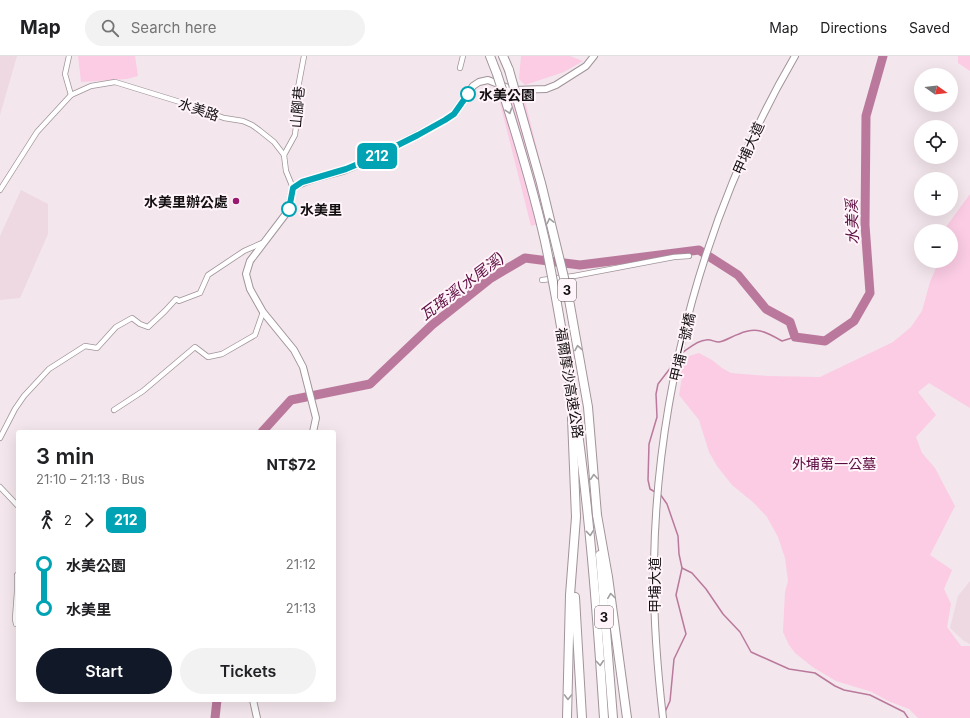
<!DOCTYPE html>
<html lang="en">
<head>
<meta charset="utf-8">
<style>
	:root { --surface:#fff; --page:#f2f2f2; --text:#202124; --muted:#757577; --line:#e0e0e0; --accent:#111827 }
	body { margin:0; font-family:Inter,"Noto Sans TC",sans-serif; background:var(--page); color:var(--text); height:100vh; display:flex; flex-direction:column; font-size:15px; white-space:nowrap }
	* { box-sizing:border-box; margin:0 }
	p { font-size:13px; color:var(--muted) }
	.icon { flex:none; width:22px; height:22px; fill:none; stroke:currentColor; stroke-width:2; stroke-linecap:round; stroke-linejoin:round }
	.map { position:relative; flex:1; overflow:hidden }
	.drawer { position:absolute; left:16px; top:374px; width:320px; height:272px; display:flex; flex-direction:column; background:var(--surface); border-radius:4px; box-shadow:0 4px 16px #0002 }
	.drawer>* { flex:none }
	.badge { padding:0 8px; border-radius:6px; font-size:14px; line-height:26px }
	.needle { width:26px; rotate:104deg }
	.controls { position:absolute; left:914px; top:12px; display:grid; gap:8px }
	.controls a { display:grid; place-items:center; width:44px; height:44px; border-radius:50%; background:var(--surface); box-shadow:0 4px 16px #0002; font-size:20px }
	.map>.badge { position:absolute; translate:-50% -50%; box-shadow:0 0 0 2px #fff }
	.legs { display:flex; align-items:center; gap:6px; height:44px; padding:0 20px; font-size:13px }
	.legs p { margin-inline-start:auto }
	.headline { display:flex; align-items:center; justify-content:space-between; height:68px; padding:0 20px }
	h1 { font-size:22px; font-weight:600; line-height:30px }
	.action { display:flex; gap:8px; margin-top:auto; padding:8px 20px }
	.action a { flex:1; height:46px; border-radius:24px; background:var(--accent); color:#fff; font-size:16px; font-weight:600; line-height:46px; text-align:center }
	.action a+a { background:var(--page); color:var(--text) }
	ul { padding:0 20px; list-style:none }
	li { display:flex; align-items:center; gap:14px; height:44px; font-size:15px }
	li i { display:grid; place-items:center; width:6px; height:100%; margin:0 5px; background:currentColor }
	li i::after { content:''; width:10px; height:10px; margin:-5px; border:3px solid; border-radius:50%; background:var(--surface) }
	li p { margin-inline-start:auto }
	li:first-child i { background:linear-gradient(#0000 50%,currentColor 0) }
	li:last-child i { background:linear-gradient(currentColor 50%,#0000 0) }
	header { display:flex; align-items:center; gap:24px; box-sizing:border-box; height:56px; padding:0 20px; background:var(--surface); border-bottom:1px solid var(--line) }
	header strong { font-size:19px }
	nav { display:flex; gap:22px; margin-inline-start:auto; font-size:14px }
	.search { width:280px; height:36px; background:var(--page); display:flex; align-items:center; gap:10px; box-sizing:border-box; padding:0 14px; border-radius:22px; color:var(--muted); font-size:15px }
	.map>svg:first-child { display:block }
</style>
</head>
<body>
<header>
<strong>Map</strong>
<div class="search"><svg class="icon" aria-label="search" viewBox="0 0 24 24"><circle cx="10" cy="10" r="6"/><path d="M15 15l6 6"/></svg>Search here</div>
<nav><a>Map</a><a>Directions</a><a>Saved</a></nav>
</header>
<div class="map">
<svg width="970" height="662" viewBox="0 0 970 662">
	<rect width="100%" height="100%" fill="#f3e6ec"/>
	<g fill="#eed9e3">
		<polygon points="0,0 17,0 0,59"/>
		<polygon points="21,134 48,148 48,178 20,242 0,244 0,180"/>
		<polygon points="970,525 970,588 964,585 950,572 958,540"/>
	</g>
	<g fill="#fbcce4">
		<polygon points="78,0 135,0 138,20 127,23 81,26"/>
		<polygon points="521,0 570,0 583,5 564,16 525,29 519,23"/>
		<polygon points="958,0 970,0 970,15 958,7"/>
		<polygon points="524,41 555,164 531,170 500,47"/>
		<polygon points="970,138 970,352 929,327 918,336 936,359 916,381 922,397 935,412 955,450 930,499 952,514 944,533 951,548 947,571 961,590 970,590 970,662 918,662 909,653 888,645 872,636 836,625 814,612 795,597 789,589 783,576 785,536 788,525 785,502 778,481 767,461 754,447 732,429 717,410 709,396 699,364 679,339 682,321 679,312 686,301 699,297 712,304 722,312 731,317 768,320 820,321 893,286 911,271 922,255 930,226 939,205 951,205 951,175 943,175"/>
	</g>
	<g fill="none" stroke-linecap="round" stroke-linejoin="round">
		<g stroke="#ba799c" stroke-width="1.5">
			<path d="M682,297c7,-5 16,-13 24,-13 5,-1 8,2 13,2 7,-1 13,-6 20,-8 18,-8 27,-2 43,7l13,-4"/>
			<polyline points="655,436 650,433 648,424 649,388 657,361 656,338 658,328 675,306"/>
			<polyline points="660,438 667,448 678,480 679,498 682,512 676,539 686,578 674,603 670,645 665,656"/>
			<polyline points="682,512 692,517 706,533 723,558 740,576 751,596 789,613 815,617 835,630 844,634 870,639 904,656 908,662"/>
		</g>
		<g stroke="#ba799c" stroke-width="9">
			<polyline points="262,376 291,344 370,328 432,269 491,222 525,202 580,209 699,194 738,219 766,253 790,266 795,281 825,285 854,265 870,237 865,169 866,60 883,0"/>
			<polyline points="215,662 217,644"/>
		</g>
		<defs>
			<g id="street">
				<polyline points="69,0 65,18 71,39"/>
				<polyline points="460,12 463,0"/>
				<polyline points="284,99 295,79 296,70 296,59 298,32 304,0"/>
				<polyline points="0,134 37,76 71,39 91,30 115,26 180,46 224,62 243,65 252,69 259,74 274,86 284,99 286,115 293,132"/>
				<polyline points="542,224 574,220 674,201 689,200"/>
				<polyline points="114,354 143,335 195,291 208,301 222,298 255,279 263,256"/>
				<polyline points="0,382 15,353 24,340 49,313 85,290 97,292 116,271 132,262 140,268 148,271 165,255 176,243 179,245 200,237 208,219 244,195 262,187"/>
				<polyline points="0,431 18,450"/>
				<polyline points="16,568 15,563 17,536 17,519"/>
			</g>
			<g id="secondary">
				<path d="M313,376l3,-14 -13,-51 -9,-17 -31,-38 -13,-23 -4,-15 4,-13 38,-50 5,-23c17,-11 37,-12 55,-19 33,-14 65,-32 97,-49l9,-6 19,-28 6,-4 9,-2 25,10 33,-1 10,-4 30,-19 8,-10"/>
				<polyline points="253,644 257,662"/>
				<path d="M663,662c-6,-52 -10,-103 -9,-155 3,-176 52,-355 141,-507"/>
			</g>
			<g id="highway">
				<polyline points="490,0 497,18"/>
				<polyline points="503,0 509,14"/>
				<path d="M573,341c16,107 24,214 31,321"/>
				<polyline points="597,459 608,521 627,662"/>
				<polyline points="600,499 613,662"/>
				<polyline points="575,541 582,662"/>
				<polyline points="567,662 570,539 576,461 572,362"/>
			</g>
		</defs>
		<use href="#street" stroke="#a0949a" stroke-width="6"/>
		<use href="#secondary" stroke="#a0949a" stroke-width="8"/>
		<use href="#highway" stroke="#a0949a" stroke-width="10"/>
		<use href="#street" stroke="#fff" stroke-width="4.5"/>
		<use href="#secondary" stroke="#fff" stroke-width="6"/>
		<use href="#highway" stroke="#fff" stroke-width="8"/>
		<defs>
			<g id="highway-bridge">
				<polyline points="509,14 541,127 568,238 588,351 597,459"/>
				<path d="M497,18c18,55 35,111 48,167 11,52 19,104 28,156"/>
			</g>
		</defs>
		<use href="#highway-bridge" stroke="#a0949a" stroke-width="10" stroke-linecap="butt"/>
		<use href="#highway-bridge" stroke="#fff" stroke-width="8"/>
	</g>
	<defs><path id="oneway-chevron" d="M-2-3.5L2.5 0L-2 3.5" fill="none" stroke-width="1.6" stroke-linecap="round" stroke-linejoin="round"/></defs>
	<g stroke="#a19fa0">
		<use href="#oneway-chevron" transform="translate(509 55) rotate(72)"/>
		<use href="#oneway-chevron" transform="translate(550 165) rotate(-103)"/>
		<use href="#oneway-chevron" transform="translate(578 292) rotate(-100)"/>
		<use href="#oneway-chevron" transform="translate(594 421) rotate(-94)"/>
		<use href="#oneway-chevron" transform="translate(590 477) rotate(84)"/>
		<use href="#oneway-chevron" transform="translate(611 540) rotate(-97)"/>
		<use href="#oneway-chevron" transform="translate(600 607) rotate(86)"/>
		<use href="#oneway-chevron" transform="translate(568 641) rotate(91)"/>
	</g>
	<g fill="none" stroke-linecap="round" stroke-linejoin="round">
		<defs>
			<polyline id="line-1" points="289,153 293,132 302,126 346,113 370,103 418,79 445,64 454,58 468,38"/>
		</defs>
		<use href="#line-1" stroke="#fff" stroke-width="9"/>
		<use href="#line-1" stroke="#00a3b4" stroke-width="6"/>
	</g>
	<g fill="#fff" stroke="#00a3b4" stroke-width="2">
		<circle cx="468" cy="38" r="7"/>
		<circle cx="289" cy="153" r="7"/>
	</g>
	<circle fill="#9a196f" stroke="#fff4f9" stroke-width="1.5" cx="236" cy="145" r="4"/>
	<g text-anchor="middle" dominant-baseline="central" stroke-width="4" stroke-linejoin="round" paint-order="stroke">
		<g fill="#fff4f9" stroke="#5a5457" stroke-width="1">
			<rect x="558" y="223" width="18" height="22" rx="3"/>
			<rect x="595" y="550" width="18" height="22" rx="3"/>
		</g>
		<g font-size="13" font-weight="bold" fill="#130f11">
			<text x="567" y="234">3</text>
			<text x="604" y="561">3</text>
		</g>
		<g font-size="14" font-weight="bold" fill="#130f11" stroke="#fff4f9" text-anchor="start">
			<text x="479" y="38">水美公園</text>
			<text x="300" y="153">水美里</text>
		</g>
		<g font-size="14" fill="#130f11" stroke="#fff4f9">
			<text transform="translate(297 51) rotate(-85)">山腳巷</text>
			<text transform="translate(199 53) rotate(19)">水美路</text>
			<text transform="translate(748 92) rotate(-66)">甲埔大道</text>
			<text transform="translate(682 291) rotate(-77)">甲埔一號橋</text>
			<text transform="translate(570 327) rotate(81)">福爾摩沙高速公路</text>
			<text transform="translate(654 529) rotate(-90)">甲埔大道</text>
		</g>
		<g font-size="14" font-weight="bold" fill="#130f11" stroke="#fff4f9" text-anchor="end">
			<text x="228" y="145">水美里辦公處</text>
		</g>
		<g font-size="14" fill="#5b0a3f" stroke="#fff4f9">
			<text x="834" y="407">外埔第一公墓</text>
		</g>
		<g font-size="15" font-style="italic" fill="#5d0d41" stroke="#fff4f9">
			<text transform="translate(852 166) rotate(-92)">水美溪</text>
			<text transform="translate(462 230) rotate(-37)">瓦瑤溪(水尾溪)</text>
		</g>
	</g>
</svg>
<div class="controls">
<a><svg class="needle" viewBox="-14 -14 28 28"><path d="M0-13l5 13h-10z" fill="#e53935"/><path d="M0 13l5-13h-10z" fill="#757577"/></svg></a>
<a><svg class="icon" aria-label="locate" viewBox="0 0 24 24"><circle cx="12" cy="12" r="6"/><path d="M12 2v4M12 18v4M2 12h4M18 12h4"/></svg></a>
<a>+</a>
<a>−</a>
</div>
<b class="badge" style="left:377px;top:100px;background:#00a3b4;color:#fff">212</b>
<section class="drawer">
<div class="headline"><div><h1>3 min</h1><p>21:10 – 21:13 · Bus</p></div><b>NT$72</b></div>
<div class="legs"><svg class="icon" aria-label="walk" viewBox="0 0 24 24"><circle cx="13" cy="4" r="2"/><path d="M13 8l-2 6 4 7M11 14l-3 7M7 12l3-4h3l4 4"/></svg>2<svg class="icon" aria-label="forward" viewBox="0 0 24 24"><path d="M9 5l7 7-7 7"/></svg><b class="badge" style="background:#00a3b4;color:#fff">212</b></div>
<ul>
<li><i style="color:#00a3b4"></i><b>水美公園</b><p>21:12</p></li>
<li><i style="color:#00a3b4"></i><b>水美里</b><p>21:13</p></li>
</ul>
<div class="action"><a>Start</a><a>Tickets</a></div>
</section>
</div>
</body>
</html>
